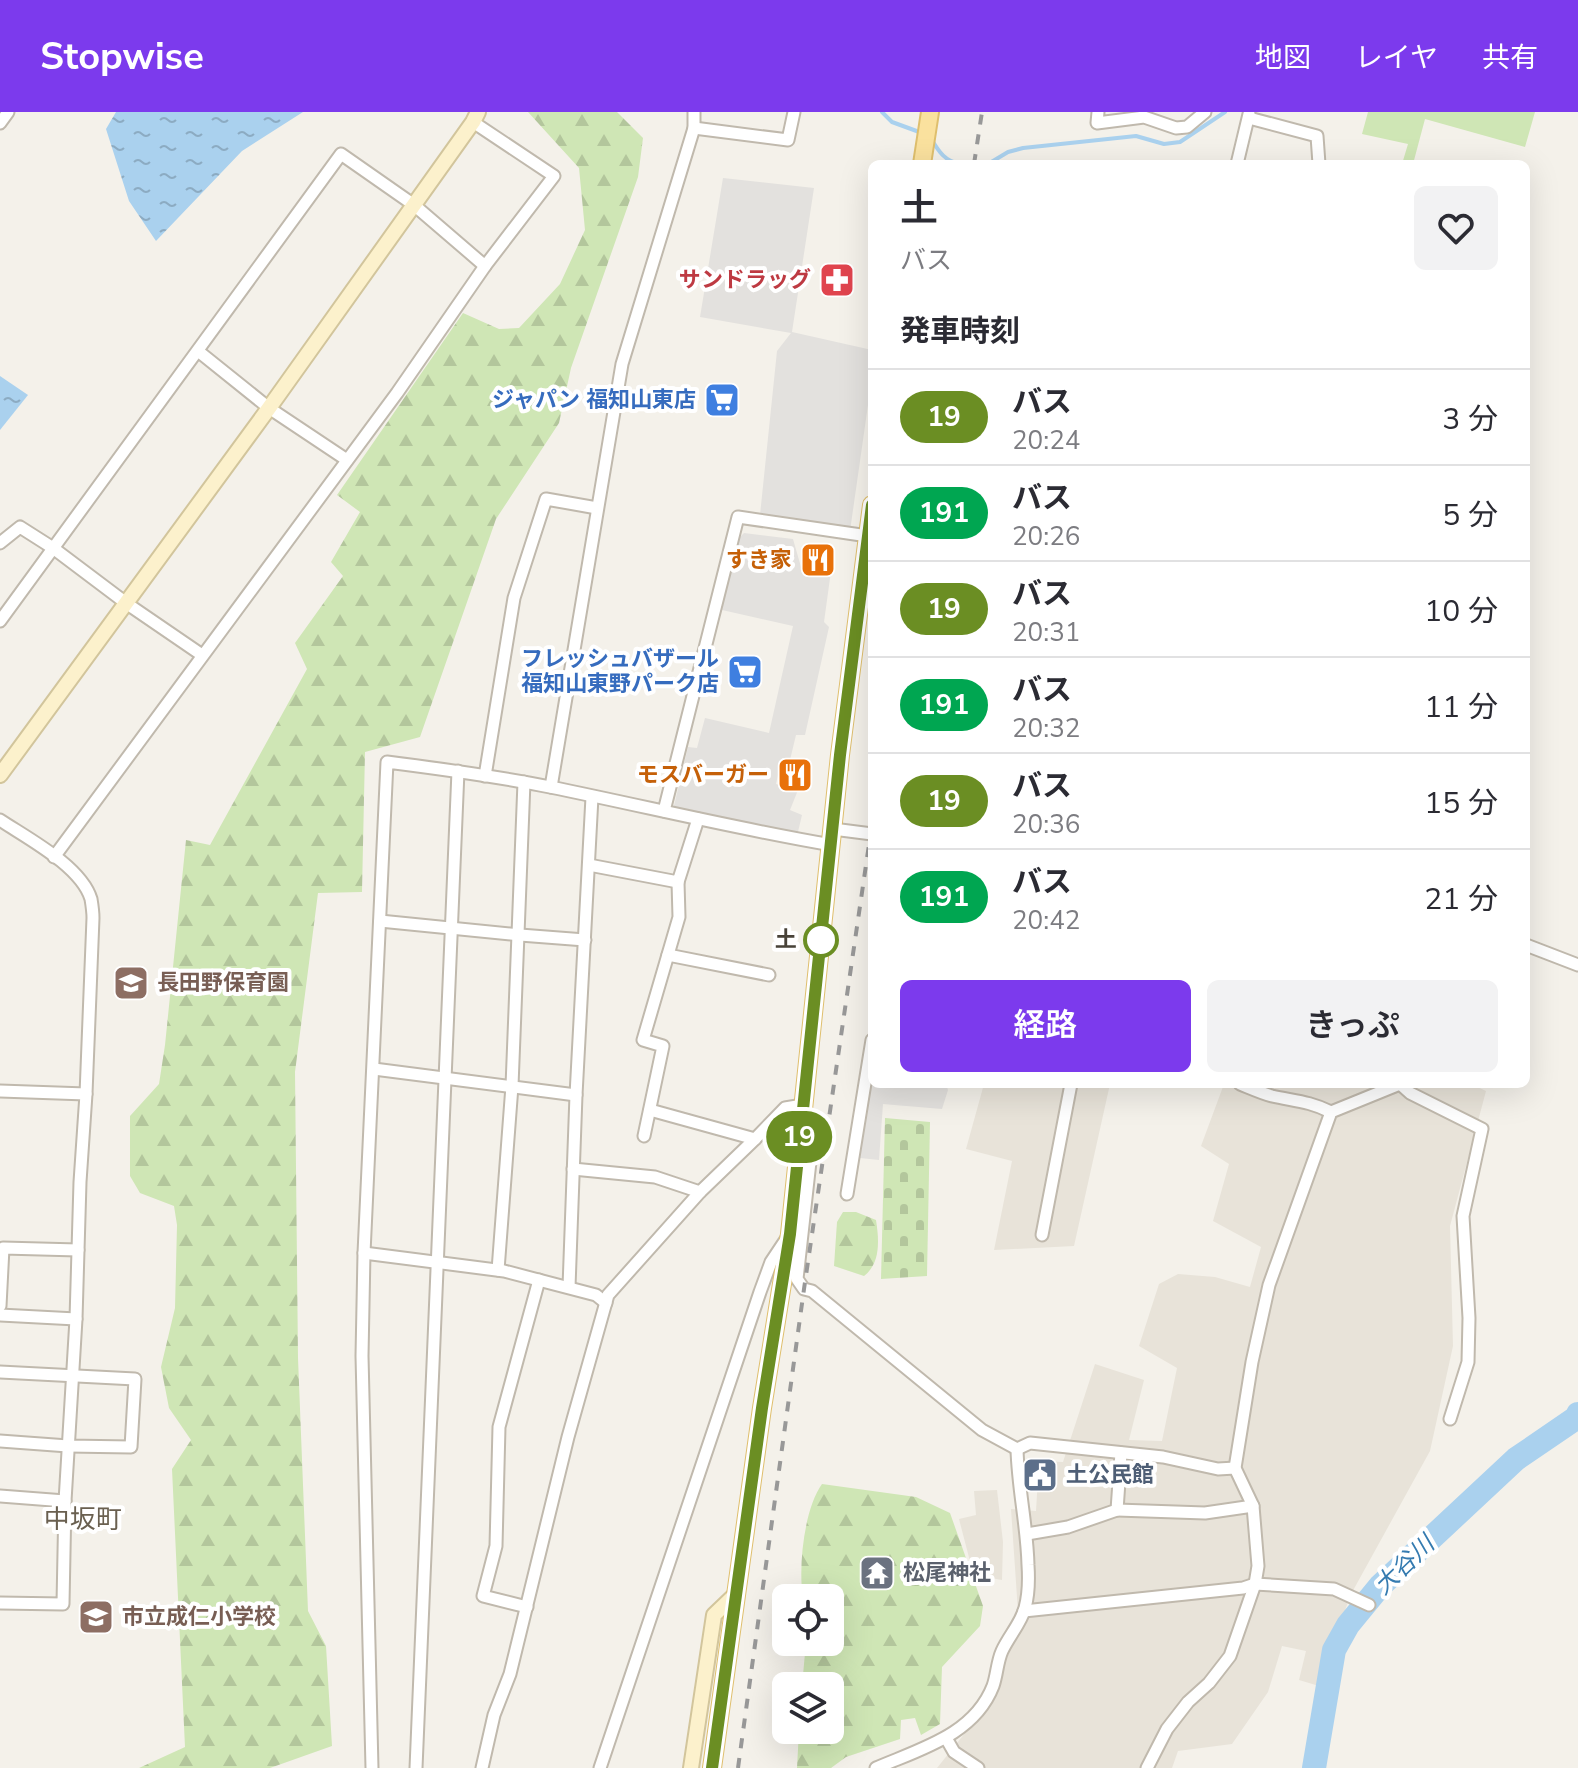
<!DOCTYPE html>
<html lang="ja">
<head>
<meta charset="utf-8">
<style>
	:root { --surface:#fff; --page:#f2f2f3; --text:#2b2b33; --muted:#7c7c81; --line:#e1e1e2; --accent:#7c3aed }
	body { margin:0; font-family:"Nunito Sans","Noto Sans JP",sans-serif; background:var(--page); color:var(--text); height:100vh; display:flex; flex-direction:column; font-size:30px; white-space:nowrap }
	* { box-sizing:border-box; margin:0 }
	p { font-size:26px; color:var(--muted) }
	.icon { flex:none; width:44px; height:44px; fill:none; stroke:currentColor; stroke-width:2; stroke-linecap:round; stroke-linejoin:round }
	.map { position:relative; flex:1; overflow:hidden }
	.panel { position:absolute; left:868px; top:48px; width:662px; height:928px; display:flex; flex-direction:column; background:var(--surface); border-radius:12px; box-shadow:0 8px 32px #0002 }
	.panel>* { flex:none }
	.badge { padding:0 16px; border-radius:26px; font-size:28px; line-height:52px }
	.buttons { position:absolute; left:772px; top:1472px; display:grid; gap:16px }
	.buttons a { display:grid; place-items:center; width:72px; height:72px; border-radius:12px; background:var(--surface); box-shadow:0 8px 32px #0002; font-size:40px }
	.map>.badge { position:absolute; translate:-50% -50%; box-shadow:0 0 0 4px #fff }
	h2 { padding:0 32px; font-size:30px; line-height:72px }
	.round { display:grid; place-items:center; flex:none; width:84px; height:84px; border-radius:12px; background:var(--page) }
	.summary { display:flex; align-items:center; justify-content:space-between; height:136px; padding:0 32px }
	h1 { font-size:38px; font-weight:600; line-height:60px }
	.button { display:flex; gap:16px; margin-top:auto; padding:16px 32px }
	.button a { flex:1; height:92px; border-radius:12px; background:var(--accent); color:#fff; font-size:32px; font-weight:600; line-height:92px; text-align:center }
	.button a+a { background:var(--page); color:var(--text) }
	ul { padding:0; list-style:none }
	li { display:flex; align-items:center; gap:24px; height:96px; padding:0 32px; border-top:2px solid var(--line) }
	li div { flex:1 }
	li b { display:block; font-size:30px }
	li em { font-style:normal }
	li .badge { min-width:88px; font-weight:700; text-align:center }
	header { display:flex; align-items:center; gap:48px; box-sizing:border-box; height:112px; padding:0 40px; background:var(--accent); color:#fff }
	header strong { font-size:38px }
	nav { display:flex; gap:44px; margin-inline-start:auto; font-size:28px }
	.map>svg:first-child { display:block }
</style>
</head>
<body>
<header>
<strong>Stopwise</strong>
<nav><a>地図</a><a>レイヤ</a><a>共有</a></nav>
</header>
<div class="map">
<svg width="1578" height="1656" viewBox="0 0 1578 1656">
	<defs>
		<pattern id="forest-firs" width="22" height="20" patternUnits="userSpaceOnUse" patternTransform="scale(2)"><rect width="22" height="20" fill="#cfe6b5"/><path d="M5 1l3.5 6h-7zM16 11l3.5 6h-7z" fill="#b3c69c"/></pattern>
		<pattern id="cemetery-stones" width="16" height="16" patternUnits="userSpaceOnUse" patternTransform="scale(2)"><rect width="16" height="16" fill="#cfe6b5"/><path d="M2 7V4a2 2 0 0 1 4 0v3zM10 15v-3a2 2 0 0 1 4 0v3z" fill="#b3c69c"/></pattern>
		<pattern id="water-ripples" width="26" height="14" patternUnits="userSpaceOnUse" patternTransform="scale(2)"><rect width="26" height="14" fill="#aad1ee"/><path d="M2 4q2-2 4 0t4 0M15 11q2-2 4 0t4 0" fill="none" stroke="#8cabc2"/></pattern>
	</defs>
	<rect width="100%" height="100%" fill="#f4f1ea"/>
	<g fill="#e8e3d9">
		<polygon points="984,972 1110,972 1074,1134 994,1138 1012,1049 966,1037"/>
		<polygon points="1224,972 1471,972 1486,979 1450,1114 1453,1234 1430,1339 1350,1484 1319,1574 1299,1568 1306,1539 1282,1534 1268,1580 1232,1632 1178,1639 1172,1656 937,1656 973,1611 981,1593 996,1541 1018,1500 1011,1397 1036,1399 1039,1349 1063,1350 1095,1252 1144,1268 1129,1328 1162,1329 1177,1256 1139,1234 1159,1172 1178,1162 1215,1165 1250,1175 1261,1135 1213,1109 1229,1052 1201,1034"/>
		<polygon points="997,1378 1003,1430 1002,1468 979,1464 972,1457 959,1407 976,1403 974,1379"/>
	</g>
	<polygon fill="#cfe6b5" points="1368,0 1535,0 1525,35 1425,7 1413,52 1402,52 1408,32 1362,22"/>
	<g fill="url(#forest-firs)">
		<polygon points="528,0 617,0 643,26 638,65 571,256 559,311 496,407 420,625 365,640 362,780 318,781 295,960 298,1246 308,1499 326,1534 332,1634 270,1656 139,1656 185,1635 172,1357 191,1328 169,1296 161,1255 175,1196 177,1113 174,1094 140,1081 130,1064 130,1004 159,972 165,933 186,728 210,733 307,557 295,531 343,464 331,450 360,400 337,383 463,201 499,217 519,216 560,172 585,118 579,56"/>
		<path d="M843,1100h13l20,8c3,19 5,43 -12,56l-30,-10 3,-44z"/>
		<path d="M822,1372l94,13 34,16 33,93 -3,20 -38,41 -2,57 -19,11 -6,-17 -14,2 -1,19 -54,18 -15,11h-34l2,-38h31v-44h-28l4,-44h24v-44h-27c-5,-31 1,-89 19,-114z"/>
	</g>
	<polygon fill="url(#cemetery-stones)" points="885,1006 930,1010 927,1164 881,1167"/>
	<g fill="#e3e1de">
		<polygon points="723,66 814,76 792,220 872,238 872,265 850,419 760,403 777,239 791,221 700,205"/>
		<polygon points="744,421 793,427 801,455 831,459 824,510 829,515 805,623 796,623 790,648 782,646 776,672 798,678 790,698 802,703 797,724 673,698 688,635 697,636 705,606 769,621 793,514 722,498 736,429"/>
		<polygon points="872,954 872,972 946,972 948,978 942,997 883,992 879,1048 860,1046"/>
	</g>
	<g fill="url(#water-ripples)">
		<polygon points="116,0 303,0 242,39 156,129 129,89 106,17"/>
		<polygon points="0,264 28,283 0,318"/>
	</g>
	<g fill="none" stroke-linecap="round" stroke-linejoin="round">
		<g stroke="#aad1ee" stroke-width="4">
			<polyline points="882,0 892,10 922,21"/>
			<path d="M932,28c7,12 13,21 28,24"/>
			<polyline points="988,52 1008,40 1023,36 1136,24 1164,32 1180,30 1225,0"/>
		</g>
		<polyline stroke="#aad1ee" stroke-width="24" points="1314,1656 1334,1538 1348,1513 1380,1474 1516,1347 1576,1306 1578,1302"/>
		<defs>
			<g id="street">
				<polyline points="1098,0 1097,11 1144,5 1176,16 1187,15 1205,0"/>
				<polyline points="1249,6 1317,24 1319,52"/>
				<polyline points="0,11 8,0"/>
				<polyline points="694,16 788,28 794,0"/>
				<polyline points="1237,52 1249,2"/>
				<polyline points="198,239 269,296 347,348"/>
				<polyline points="0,431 20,415 53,436 126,491 202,543"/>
				<polyline points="0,509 341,42 414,93 485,154"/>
				<polyline points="485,664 514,486 546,387 597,396"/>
				<polyline points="551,675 622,252 694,16 694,0"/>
				<polyline points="664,699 738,405 868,424"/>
				<path d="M0,708c27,18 81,46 91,79 1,6 2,13 2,19l-7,176 -6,88 -4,137 -11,182 -2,103 -63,-1"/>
				<polyline points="833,717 872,722"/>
				<polyline points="54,745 397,281 485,154 554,64 473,10"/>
				<polyline points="589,753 678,770 698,707"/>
				<polyline points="380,809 520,823 585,828"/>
				<polyline points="1526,833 1578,853"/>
				<polyline points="668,843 769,863"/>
				<polyline points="374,957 576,983"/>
				<path d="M1240,972c10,4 21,9 32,12 22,5 37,5 59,16"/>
				<polyline points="1400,972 1410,981 1482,1017 1463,1104 1469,1206 1468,1250 1450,1307"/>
				<polyline points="0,979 86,982"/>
				<polyline points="650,998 755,1027"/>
				<polyline points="800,1022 812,1032 797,1167 804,1177 812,1179 982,1318 1017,1337"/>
				<polyline points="644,1024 663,934 643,928 679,805 678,770"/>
				<polyline points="573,1057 655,1065 700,1080"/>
				<polyline points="847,1082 872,928"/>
				<polyline points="1042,1123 1071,972"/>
				<polyline points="364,1141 504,1159 596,1183 606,1191"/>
				<polyline points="498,1158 512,974 524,670"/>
				<polyline points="569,1175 576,983 592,685"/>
				<polyline points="0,1194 3,1136 78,1138"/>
				<polyline points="0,1203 76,1207"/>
				<polyline points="0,1260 135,1267 131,1335 68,1334 0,1329"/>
				<polyline points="1017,1337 1030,1331 1163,1345 1218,1357 1235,1356"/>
				<polyline points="0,1384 65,1389"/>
				<polyline points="1117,1398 1205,1401 1253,1394"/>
				<polyline points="1027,1422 1068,1415 1117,1398 1121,1341"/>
				<polyline points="527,1495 483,1484 496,1434 499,1315 539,1168"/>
				<polyline points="1024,1499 1243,1476 1255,1472 1334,1477 1369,1493"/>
				<polyline points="946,1626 954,1640 978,1656"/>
				<path d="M372,1656l-10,-412 2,-103 23,-491c55,7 109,14 163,25 94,19 187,42 282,58"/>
				<polyline points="416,1656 458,659"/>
				<polyline points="482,1656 494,1603 510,1562 568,1325 608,1183 700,1080 755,1027 785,996 803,993"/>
				<polyline points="600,1656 760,1180 771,1150 787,1126"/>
				<path d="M876,1656c44,-19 98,-33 117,-82 4,-11 4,-24 9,-35 7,-15 19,-28 23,-43 4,-15 4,-28 3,-43 -1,-40 -10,-76 -11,-116"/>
				<polyline points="1147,1656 1167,1617 1188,1590 1209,1571 1230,1544 1255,1472 1258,1454 1253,1394 1235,1356 1252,1250 1269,1173 1331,1000 1400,972"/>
			</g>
			<g id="secondary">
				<polyline points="0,663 269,296 473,10 478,0"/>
				<polyline points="691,1656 714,1503 736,1482"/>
			</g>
			<g id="primary">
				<polyline points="922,52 930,0"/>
				<polyline points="712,1656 762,1296 790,1122 840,643 872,393"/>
			</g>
		</defs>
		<use href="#street" stroke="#c0b9ad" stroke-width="15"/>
		<use href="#secondary" stroke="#d2c59c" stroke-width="18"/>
		<use href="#primary" stroke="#dfbf6d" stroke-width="20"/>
		<use href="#street" stroke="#fff" stroke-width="11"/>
		<use href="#secondary" stroke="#fcf1cc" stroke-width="14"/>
		<use href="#primary" stroke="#fae19e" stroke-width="16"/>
		<g stroke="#989898" stroke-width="4" stroke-dasharray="10 10" stroke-linecap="butt">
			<polyline points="974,52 982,0"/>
			<polyline points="738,1656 804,1177 872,712"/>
		</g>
	</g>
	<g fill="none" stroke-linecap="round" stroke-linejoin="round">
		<defs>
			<polyline id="line" points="712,1656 762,1296 790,1122 840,643 872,393"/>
		</defs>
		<use href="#line" stroke="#fff" stroke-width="18"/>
		<use href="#line" stroke="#6b8e23" stroke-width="12"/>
	</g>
	<defs>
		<symbol id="pharmacy-square" viewBox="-11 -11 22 22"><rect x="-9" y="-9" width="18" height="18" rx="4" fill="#e0444e" stroke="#fff"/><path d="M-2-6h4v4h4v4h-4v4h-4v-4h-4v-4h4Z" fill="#fff"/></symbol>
		<symbol id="supermarket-square" viewBox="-11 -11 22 22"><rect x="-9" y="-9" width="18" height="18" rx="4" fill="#3f7fe0" stroke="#fff"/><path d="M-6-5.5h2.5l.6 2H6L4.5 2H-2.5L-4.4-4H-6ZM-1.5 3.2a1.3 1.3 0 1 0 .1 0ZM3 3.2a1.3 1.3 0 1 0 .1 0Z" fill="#fff"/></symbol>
		<symbol id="restaurant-square" viewBox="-11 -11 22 22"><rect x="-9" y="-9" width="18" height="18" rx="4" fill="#e8710a" stroke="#fff"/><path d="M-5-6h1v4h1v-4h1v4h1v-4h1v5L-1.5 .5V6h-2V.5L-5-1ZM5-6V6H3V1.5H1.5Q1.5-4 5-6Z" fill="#fff"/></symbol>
		<symbol id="school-square" viewBox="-11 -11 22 22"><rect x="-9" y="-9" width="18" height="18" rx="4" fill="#8d6e63" stroke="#fff"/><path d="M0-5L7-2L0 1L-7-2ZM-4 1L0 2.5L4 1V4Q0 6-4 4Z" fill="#fff"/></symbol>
		<symbol id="civic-square" viewBox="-11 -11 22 22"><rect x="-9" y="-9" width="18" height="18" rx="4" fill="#5c6f8a" stroke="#fff"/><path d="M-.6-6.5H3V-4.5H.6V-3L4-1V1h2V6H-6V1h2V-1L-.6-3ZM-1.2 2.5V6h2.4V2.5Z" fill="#fff"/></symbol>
		<symbol id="temple-square" viewBox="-11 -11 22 22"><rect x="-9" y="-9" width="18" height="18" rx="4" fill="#6b7280" stroke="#fff"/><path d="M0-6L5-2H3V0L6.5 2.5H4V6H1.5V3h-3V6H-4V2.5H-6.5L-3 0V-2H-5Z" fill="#fff"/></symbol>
	</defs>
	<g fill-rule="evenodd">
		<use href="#pharmacy-square" x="817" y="148" width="40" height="40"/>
		<use href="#supermarket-square" x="702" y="268" width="40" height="40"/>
		<use href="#restaurant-square" x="798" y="428" width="40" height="40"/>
		<use href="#supermarket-square" x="725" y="540" width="40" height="40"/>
		<use href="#restaurant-square" x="775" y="643" width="40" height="40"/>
		<use href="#school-square" x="111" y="851" width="40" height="40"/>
		<use href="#civic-square" x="1020" y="1343" width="40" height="40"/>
		<use href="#temple-square" x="857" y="1441" width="40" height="40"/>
		<use href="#school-square" x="76" y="1485" width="40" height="40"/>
	</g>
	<circle fill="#fff" stroke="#6b8e23" stroke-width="4" cx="821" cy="828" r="16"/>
	<g text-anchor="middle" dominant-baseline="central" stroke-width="8" stroke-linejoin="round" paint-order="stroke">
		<g font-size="22" font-weight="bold" fill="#be3a42" stroke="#fff" text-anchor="end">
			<text x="811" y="168">サンドラッグ</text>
		</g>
		<g font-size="22" font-weight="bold" fill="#366cbe" stroke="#fff" text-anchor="end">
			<text x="696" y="288">ジャパン 福知山東店</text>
			<text x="719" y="547">フレッシュバザール<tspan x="719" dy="25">福知山東野パーク店</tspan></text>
		</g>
		<g font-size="22" font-weight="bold" fill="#c56008" stroke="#fff" text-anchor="end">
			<text x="792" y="448">すき家</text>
			<text x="769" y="663">モスバーガー</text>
		</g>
		<g font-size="22" font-weight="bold" fill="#484238" stroke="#fff" text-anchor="end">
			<text x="797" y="828">土</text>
		</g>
		<g font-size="22" font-weight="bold" fill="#785e54" stroke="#fff" text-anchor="start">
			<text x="157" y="871">長田野保育園</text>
			<text x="122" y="1505">市立成仁小学校</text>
		</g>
		<g font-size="22" font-weight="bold" fill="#4e5e75" stroke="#fff" text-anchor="start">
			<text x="1066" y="1363">土公民館</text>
		</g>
		<g font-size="22" font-weight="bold" fill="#5b616d" stroke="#fff" text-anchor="start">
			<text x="903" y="1461">松尾神社</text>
		</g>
		<g font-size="24" font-style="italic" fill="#357bb0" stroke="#fff">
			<text transform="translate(1404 1453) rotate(-44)">大谷川</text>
		</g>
		<g font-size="26" fill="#6a6050" stroke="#fff">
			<text x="83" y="1407">中坂町</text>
		</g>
	</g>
</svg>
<div class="buttons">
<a><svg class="icon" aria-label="locate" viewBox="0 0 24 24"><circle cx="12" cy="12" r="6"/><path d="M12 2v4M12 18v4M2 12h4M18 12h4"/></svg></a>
<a><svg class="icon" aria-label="layers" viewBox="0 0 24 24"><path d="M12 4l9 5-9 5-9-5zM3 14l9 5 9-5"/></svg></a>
</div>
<b class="badge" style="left:799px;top:1025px;background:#6b8e23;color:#fff">19</b>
<section class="panel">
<div class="summary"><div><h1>土</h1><p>バス</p></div><a class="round"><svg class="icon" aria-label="heart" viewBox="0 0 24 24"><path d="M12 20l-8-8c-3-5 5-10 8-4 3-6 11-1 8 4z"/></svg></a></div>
<h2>発車時刻</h2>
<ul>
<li><span class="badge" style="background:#6b8e23;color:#fff">19</span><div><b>バス</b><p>20:24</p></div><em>3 分</em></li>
<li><span class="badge" style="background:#00a651;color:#fff">191</span><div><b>バス</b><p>20:26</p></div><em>5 分</em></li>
<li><span class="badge" style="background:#6b8e23;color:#fff">19</span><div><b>バス</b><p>20:31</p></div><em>10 分</em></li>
<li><span class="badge" style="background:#00a651;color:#fff">191</span><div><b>バス</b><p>20:32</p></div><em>11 分</em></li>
<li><span class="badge" style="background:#6b8e23;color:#fff">19</span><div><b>バス</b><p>20:36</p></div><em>15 分</em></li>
<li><span class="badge" style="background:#00a651;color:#fff">191</span><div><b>バス</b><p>20:42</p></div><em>21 分</em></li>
</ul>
<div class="button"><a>経路</a><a>きっぷ</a></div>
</section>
</div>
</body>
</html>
